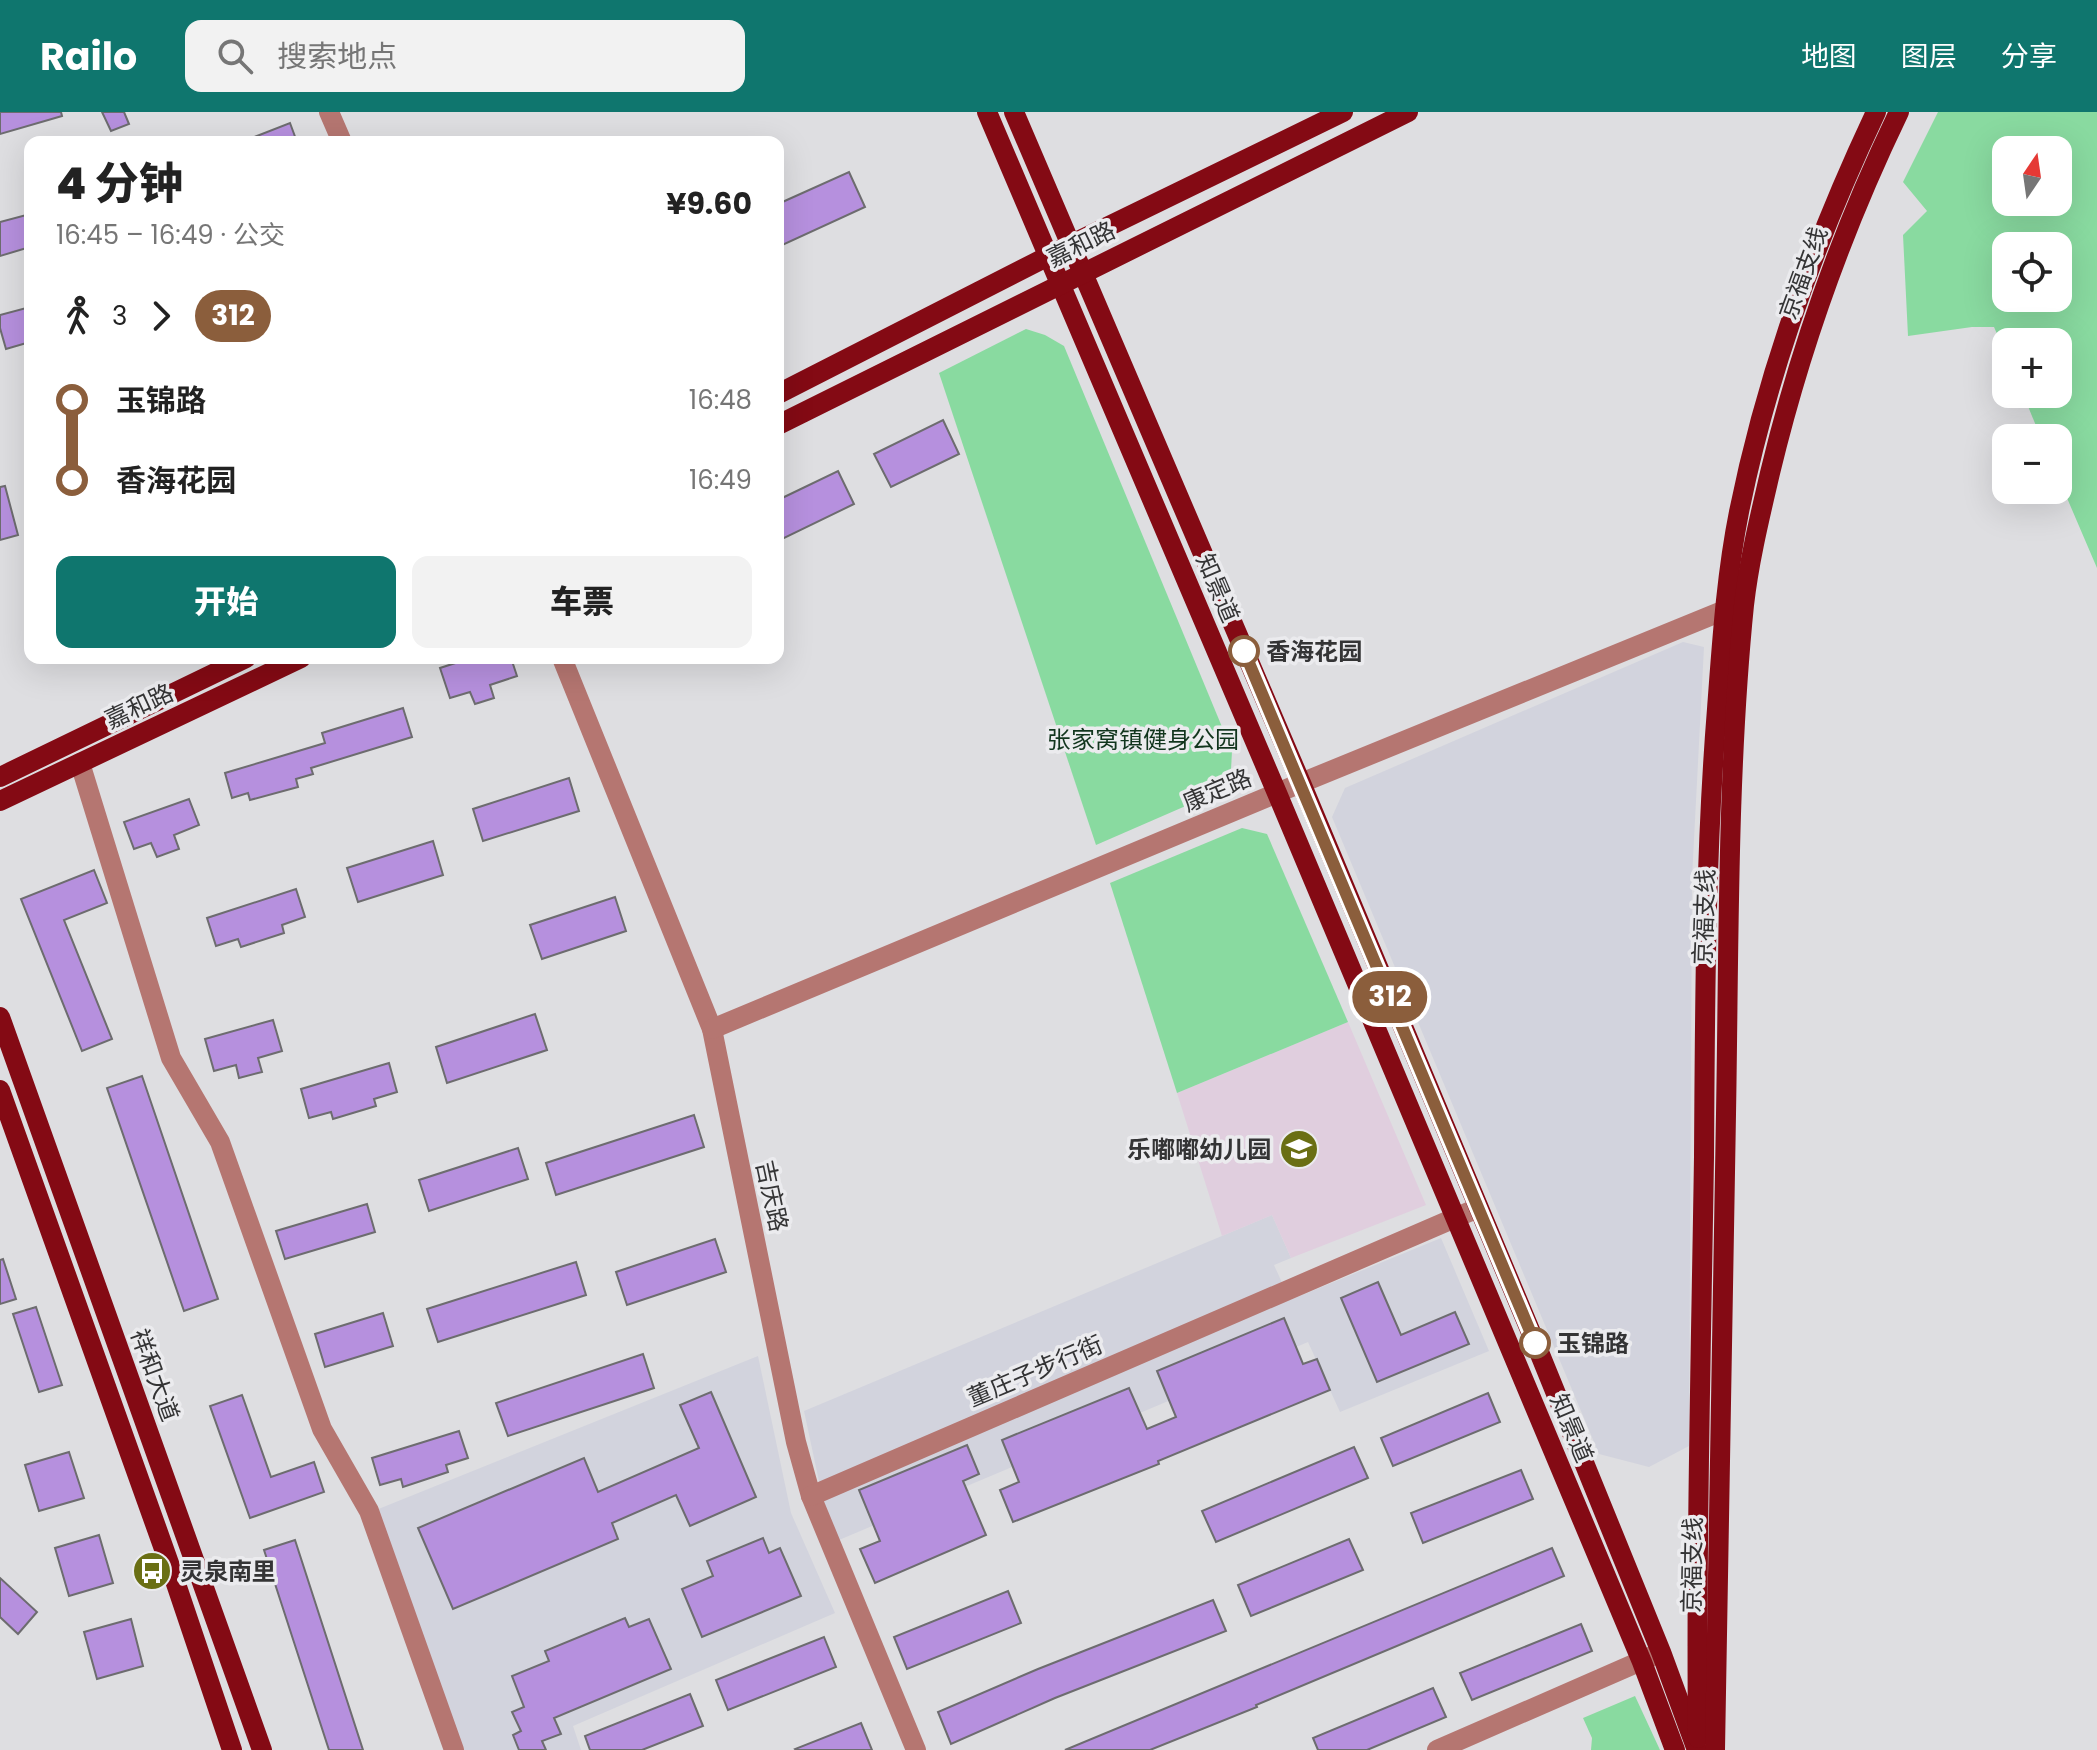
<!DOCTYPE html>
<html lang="zh">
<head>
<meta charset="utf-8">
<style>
	:root { --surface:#fff; --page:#f2f2f2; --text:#222; --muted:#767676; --accent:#0f766e }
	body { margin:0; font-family:Poppins,"Noto Sans SC",sans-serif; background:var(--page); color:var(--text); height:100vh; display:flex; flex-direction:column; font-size:30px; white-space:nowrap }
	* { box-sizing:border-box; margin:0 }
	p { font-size:26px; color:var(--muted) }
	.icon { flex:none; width:44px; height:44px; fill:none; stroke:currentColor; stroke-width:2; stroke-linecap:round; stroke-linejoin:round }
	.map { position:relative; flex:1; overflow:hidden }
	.panel { position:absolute; left:24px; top:24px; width:760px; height:528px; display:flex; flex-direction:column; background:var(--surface); border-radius:16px; box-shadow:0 8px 32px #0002 }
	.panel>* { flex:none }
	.badge { padding:0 16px; border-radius:26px; font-size:28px; line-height:52px }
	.needle { width:52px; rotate:13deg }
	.buttons { position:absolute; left:1992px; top:24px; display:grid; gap:16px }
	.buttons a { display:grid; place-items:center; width:80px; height:80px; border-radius:16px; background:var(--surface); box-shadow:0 8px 32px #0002; font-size:40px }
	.map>.badge { position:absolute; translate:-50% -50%; box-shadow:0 0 0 4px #fff }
	.legs { display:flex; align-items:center; gap:12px; height:88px; padding:0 32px; font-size:26px }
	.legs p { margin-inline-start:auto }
	.head { display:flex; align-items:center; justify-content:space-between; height:136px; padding:0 32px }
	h1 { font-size:44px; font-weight:800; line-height:60px }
	.action { display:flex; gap:16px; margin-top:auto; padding:16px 32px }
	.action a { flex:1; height:92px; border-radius:16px; background:var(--accent); color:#fff; font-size:32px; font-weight:800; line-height:92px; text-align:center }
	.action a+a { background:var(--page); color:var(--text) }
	ul { padding:0 32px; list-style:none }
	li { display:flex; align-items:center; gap:28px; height:80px; font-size:30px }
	li i { display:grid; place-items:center; width:12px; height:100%; margin:0 10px; background:currentColor }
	li i::after { content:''; width:20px; height:20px; margin:-10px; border:6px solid; border-radius:50%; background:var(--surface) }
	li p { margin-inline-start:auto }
	li:first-child i { background:linear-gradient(#0000 50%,currentColor 0) }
	li:last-child i { background:linear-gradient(currentColor 50%,#0000 0) }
	header { display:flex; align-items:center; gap:48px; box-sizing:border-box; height:112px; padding:0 40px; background:var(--accent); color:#fff }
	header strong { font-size:38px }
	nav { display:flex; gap:44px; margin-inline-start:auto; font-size:28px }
	.search { width:560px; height:72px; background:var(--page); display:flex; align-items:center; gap:20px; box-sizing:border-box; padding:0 28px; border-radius:16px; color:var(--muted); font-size:30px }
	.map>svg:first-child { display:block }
</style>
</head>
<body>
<header>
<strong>Railo</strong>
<div class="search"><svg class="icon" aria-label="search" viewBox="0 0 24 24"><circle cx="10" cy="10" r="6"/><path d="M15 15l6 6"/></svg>搜索地点</div>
<nav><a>地图</a><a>图层</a><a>分享</a></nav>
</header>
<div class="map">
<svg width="2097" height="1638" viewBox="0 0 2097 1638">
	<rect width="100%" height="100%" fill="#dedee1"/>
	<g fill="#d2d3dd">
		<polygon points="1683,530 1704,535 1692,766 1689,1334 1649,1355 1599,1342 1332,705 1345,676"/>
		<polygon points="1272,1103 1291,1146 1274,1153 1290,1188 1441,1126 1489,1239 1340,1300 1308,1230 839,1428 823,1388 804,1299"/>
		<polygon points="758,1244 791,1401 835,1501 573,1614 581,1638 462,1638 376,1398"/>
	</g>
	<polygon fill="#e0cede" points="1348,910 1426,1093 1291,1146 1272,1103 1222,1124 1177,981"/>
	<g fill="#89daa0" fill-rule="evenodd">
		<path d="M1938,0h159v456l-39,-91v-39h-17l-18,-44h35v-52h-52v13l-12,-28h-22l-64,9 -5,-101 24,-24 -24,-29zM2006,38h52v52h-52zM2006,134h52v52h-52z"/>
		<polygon points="1026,217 1045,223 1064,234 1232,639 1231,658 1227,676 1096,733 939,261"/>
		<polygon points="1242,716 1267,722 1348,910 1177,981 1110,771"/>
		<polygon points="1635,1584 1660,1638 1591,1638 1592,1626 1583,1606"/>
	</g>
	<g fill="#b690de" stroke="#6d6c6f" stroke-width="2">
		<polygon points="0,0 61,0 62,4 0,22"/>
		<polygon points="102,0 124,0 129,12 111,19"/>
		<polygon points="290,11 297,30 244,30 244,29"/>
		<polygon points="849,60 865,95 778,135 778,92"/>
		<polygon points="30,102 30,135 0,144 0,110"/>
		<polygon points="30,195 30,230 6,237 0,216 0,203"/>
		<polygon points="943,308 959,342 891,375 874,342"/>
		<polygon points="838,359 854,392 778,429 778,388"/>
		<polygon points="5,374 18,423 0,428 0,375"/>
		<polygon points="471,546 511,546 517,564 490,573 494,586 475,592 470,580 450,586 440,556"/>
		<polygon points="403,596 412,625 311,656 313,662 296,667 298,675 250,688 248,681 232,686 225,661 325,631 322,621"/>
		<polygon points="569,666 579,699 483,729 473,697"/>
		<polygon points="189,687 199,713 174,723 179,737 157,745 151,731 134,737 124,710"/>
		<polygon points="433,729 443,763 358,790 347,756"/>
		<polygon points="94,758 107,791 64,808 112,927 82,939 21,787"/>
		<polygon points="296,777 305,805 282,813 284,821 241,835 238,827 216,834 207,806"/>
		<polygon points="615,785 626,819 542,847 530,813"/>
		<polygon points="535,902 547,938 447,971 436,935"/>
		<polygon points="273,908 282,939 258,946 262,960 239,966 236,953 214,959 205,927"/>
		<polygon points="389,951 397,980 374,987 376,994 333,1007 331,1000 309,1006 301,977"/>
		<polygon points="142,964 218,1187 184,1199 107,976"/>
		<polygon points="694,1003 704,1035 556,1083 546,1051"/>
		<polygon points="518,1036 528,1067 429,1099 419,1068"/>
		<polygon points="367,1092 375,1120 285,1147 276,1119"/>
		<polygon points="715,1127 726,1160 627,1193 616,1160"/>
		<polygon points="3,1147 16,1187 0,1192 0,1148"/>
		<polygon points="576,1150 586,1183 438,1230 427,1197"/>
		<polygon points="1378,1170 1401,1223 1455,1200 1469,1232 1377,1270 1341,1186"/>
		<polygon points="36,1195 62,1273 39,1280 13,1202"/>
		<polygon points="383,1201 393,1234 325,1255 315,1222"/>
		<polygon points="1284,1206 1303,1252 1317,1247 1330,1278 1158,1349 1159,1352 1013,1410 1000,1378 1019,1370 1002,1328 1129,1276 1147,1317 1176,1305 1157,1259"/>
		<polygon points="643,1242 654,1276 508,1324 496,1291"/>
		<polygon points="711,1280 756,1385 690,1414 676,1383 612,1411 618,1427 453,1497 418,1416 584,1346 598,1380 699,1336 680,1293"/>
		<polygon points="1488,1281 1500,1310 1393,1354 1381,1326"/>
		<polygon points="242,1283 271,1365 314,1350 324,1380 250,1406 210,1294"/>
		<polygon points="459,1319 468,1346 446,1353 448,1360 403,1375 401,1367 380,1373 372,1346"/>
		<polygon points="967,1333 979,1362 963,1369 986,1423 875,1471 860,1437 880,1429 859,1378"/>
		<polygon points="1354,1335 1368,1366 1216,1430 1202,1399"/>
		<polygon points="69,1340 84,1386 39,1399 25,1353"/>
		<polygon points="1521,1358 1533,1387 1423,1431 1411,1401"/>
		<polygon points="99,1423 113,1471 69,1484 55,1436"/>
		<polygon points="763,1426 769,1441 780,1436 801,1484 702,1525 682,1477 713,1464 707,1449"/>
		<polygon points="1349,1427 1363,1458 1251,1504 1238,1473"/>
		<polygon points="295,1428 363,1638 329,1638 264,1438"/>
		<polygon points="1552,1436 1564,1464 1256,1593 1257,1595 1150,1638 1065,1638"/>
		<polygon points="0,1466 37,1500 18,1522 0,1505"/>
		<polygon points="1008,1479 1021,1511 907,1557 894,1525"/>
		<polygon points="1213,1488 1226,1519 1055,1586 951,1632 938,1600 1038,1557"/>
		<polygon points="625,1506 629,1515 649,1507 671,1557 554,1606 561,1622 542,1629 546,1638 519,1638 513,1623 521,1619 512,1600 524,1595 512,1564 549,1549 545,1539"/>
		<polygon points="131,1507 143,1554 97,1567 84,1520"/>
		<polygon points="1581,1512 1592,1539 1472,1588 1460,1561"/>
		<polygon points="824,1525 836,1555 728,1598 716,1568"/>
		<polygon points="1433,1576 1446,1605 1367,1638 1318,1638 1313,1626"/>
		<polygon points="690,1582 703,1614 642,1638 590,1638 585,1624"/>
		<polygon points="861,1611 872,1638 796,1638 795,1637"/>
	</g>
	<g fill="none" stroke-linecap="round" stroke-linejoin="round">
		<g stroke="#b57671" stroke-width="20">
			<polyline points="329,0 342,30"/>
			<polyline points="562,546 712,917 796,1330 811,1384 916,1638"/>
			<polyline points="80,651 171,946 220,1030 322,1317 369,1399 454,1638"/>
			<polyline points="712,917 1301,671 1737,493"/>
			<polyline points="811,1384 1478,1096"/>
			<polyline points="1437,1638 1657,1542"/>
		</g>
		<g stroke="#840a14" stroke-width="20">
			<polyline points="987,0 1277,681 1642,1550 1675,1638"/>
			<polyline points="1014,0 1301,671 1535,1230 1661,1540 1697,1638"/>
			<polyline points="778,282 1070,133 1343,0"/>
			<polyline points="778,313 1408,0"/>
			<polyline points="0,665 246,546"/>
			<polyline points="0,689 301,546"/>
			<polyline points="0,905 262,1638"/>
			<polyline points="0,978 169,1451 232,1638"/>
			<path d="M1698,1626c-2,-193 3,-387 6,-581 1,-149 1,-299 13,-448 5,-66 9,-132 22,-197 28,-139 77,-273 137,-400"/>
			<path d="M1715,1638c4,-212 7,-424 11,-636 3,-169 1,-341 18,-509 5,-44 16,-89 26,-132 30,-125 73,-245 129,-361"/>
		</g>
	</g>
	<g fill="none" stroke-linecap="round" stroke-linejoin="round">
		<defs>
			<polyline id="line-1" points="1244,539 1535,1231"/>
		</defs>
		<use href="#line-1" stroke="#fff" stroke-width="18"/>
		<use href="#line-1" stroke="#8b5e3c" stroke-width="12"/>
	</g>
	<defs>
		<symbol id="school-disc" viewBox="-11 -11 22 22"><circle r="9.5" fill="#6a6f14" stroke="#ebebee"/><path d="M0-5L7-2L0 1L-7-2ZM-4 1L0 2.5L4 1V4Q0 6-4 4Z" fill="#fff"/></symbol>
		<symbol id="bus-disc" viewBox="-11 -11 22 22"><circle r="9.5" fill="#6a6f14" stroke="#ebebee"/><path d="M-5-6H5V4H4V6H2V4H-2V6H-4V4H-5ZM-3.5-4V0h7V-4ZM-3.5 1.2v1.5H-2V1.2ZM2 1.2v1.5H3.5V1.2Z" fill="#fff"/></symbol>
	</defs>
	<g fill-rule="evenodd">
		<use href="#school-disc" x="1277" y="1015" width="44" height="44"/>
		<use href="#bus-disc" x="130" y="1437" width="44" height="44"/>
	</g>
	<g fill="#fff" stroke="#8b5e3c" stroke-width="4">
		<circle cx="1244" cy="539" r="14"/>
		<circle cx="1535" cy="1231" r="14"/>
	</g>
	<g text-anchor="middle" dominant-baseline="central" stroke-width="7" stroke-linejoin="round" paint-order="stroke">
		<g font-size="24" fill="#343435" stroke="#ebebee">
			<text transform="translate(1081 132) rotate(-26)">嘉和路</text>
			<text transform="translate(1803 161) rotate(-70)">京福支线</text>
			<text transform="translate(1218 476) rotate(67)">知景道</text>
			<text transform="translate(139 594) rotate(-25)">嘉和路</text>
			<text transform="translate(1217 678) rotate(-23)">康定路</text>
			<text transform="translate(1704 805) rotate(-88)">京福支线</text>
			<text transform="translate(772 1084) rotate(78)">吉庆路</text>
			<text transform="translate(1035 1259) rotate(-23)">董庄子步行街</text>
			<text transform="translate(155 1263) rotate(70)">祥和大道</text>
			<text transform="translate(1572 1316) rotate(67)">知景道</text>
			<text transform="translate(1692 1453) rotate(-89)">京福支线</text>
		</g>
		<g font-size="24" font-weight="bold" fill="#343435" stroke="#ebebee" text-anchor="start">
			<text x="1266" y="539">香海花园</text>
			<text x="1557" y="1231">玉锦路</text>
		</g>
		<g font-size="24" fill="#11351d" stroke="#ebebee">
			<text x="1143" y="627">张家窝镇健身公园</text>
		</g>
		<g font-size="24" font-weight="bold" fill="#343435" stroke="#ebebee" text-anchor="end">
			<text x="1271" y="1037">乐嘟嘟幼儿园</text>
			<text x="180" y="1459" text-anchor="start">灵泉南里</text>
		</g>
	</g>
</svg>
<div class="buttons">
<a><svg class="needle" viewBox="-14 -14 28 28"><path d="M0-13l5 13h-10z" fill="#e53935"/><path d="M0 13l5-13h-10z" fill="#767676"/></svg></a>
<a><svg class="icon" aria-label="locate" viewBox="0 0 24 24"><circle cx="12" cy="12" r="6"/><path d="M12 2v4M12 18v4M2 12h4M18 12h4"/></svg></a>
<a>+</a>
<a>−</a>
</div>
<b class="badge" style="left:1390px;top:885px;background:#8b5e3c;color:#fff">312</b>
<section class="panel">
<div class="head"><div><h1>4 分钟</h1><p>16:45 – 16:49 · 公交</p></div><b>¥9.60</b></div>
<div class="legs"><svg class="icon" aria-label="walk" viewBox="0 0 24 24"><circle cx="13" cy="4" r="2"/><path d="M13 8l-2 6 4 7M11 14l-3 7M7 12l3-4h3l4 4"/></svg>3<svg class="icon" aria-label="forward" viewBox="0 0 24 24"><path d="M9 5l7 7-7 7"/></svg><b class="badge" style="background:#8b5e3c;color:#fff">312</b></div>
<ul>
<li><i style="color:#8b5e3c"></i><b>玉锦路</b><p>16:48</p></li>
<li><i style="color:#8b5e3c"></i><b>香海花园</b><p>16:49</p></li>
</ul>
<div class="action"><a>开始</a><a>车票</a></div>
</section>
</div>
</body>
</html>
